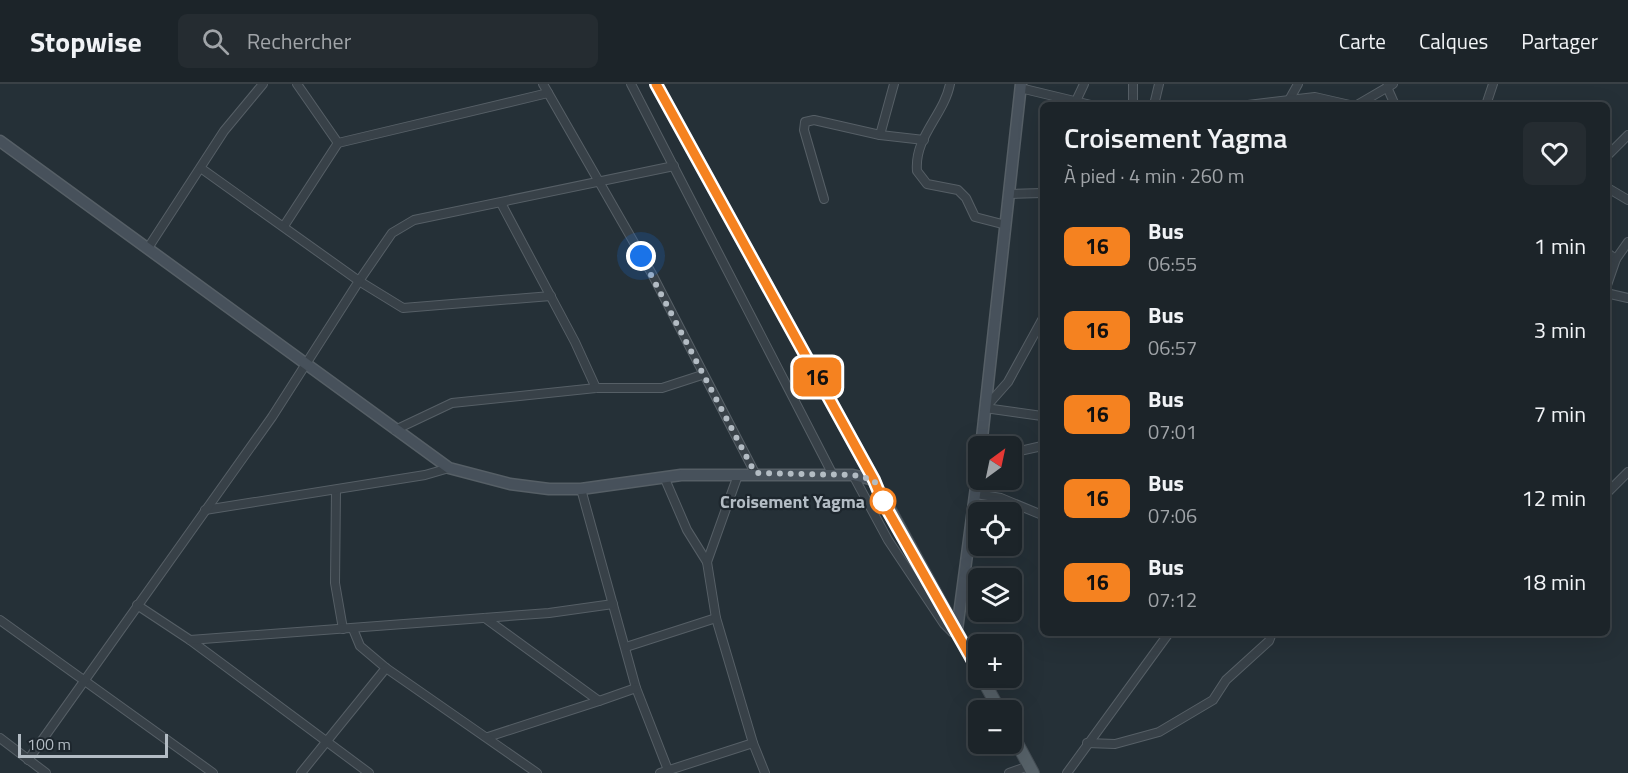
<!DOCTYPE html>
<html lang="fr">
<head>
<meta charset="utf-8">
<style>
	:root { --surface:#1c2429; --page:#252c31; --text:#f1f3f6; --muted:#a0a4a8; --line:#3a4146 }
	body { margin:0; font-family:"Titillium Web",sans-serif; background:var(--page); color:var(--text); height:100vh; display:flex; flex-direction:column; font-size:22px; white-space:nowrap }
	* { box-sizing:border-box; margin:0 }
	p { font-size:20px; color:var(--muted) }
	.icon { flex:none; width:33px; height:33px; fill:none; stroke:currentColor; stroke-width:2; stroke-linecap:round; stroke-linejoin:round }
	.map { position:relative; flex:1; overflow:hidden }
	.sheet { position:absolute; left:1040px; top:18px; width:570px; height:534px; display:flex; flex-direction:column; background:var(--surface); border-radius:9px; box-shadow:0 6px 24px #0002,0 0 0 2px var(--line) }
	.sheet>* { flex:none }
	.badge { padding:0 12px; border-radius:9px; font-size:21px; line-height:39px }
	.needle { width:39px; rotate:33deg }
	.buttons { position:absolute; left:968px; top:352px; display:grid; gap:12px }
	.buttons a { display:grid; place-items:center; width:54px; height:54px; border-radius:9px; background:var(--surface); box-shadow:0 6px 24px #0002,0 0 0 2px var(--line); font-size:30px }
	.scale { position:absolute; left:18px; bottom:15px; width:150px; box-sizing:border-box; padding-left:6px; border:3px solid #b3bcc4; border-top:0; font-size:16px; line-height:21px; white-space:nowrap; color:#b3bcc4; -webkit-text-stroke:4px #1d262d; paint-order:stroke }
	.you { position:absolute; width:30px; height:30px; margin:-15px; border:4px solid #fff; border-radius:50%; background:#1a73e8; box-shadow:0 0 0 9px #1a73e833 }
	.map>.badge { position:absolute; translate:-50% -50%; box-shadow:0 0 0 3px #fff }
	.round { display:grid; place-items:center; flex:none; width:63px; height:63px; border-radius:9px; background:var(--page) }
	.head { display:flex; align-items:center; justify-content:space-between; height:102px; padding:0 24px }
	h1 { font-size:28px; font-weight:600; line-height:45px }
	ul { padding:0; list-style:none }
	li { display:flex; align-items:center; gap:18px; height:84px; padding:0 24px }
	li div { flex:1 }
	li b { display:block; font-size:22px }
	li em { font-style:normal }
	li .badge { min-width:66px; font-weight:700; text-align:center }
	header { display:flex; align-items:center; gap:36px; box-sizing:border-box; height:84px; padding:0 30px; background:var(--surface); border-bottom:2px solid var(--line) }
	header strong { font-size:28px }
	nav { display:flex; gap:33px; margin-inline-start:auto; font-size:21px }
	.search { width:420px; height:54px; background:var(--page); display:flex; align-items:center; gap:15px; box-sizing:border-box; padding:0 21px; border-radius:9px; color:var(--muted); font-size:22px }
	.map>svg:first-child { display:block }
</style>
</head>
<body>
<header>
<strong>Stopwise</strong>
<div class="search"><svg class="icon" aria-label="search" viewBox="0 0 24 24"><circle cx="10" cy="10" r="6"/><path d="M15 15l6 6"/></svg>Rechercher</div>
<nav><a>Carte</a><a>Calques</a><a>Partager</a></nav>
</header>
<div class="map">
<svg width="1628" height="689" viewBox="0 0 1628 689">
	<rect width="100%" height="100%" fill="#253037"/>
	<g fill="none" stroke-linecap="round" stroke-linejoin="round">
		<defs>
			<g id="street">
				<polyline points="297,0 338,59 548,9"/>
				<polyline points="543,0 652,190 755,389"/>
				<polyline points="631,0 833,391"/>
				<path d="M950,0c-6,31 -36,53 -33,87l10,13 31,6 8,8 9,19 31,8"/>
				<polyline points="1133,0 1133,21"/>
				<polyline points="1387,3 1395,21"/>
				<polyline points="1020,4 1091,21"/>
				<polyline points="1076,17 1084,0"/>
				<polyline points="1288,18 1298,0"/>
				<polyline points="1154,21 1159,0"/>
				<polyline points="1248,21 1315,13 1350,21"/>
				<polyline points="1357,21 1393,0"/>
				<polyline points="1486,21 1493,0"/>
				<polyline points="880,51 894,0"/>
				<polyline points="1606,73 1628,51"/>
				<polyline points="1606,103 1628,116"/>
				<polyline points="1009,110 1042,109"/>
				<polyline points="824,115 804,46 805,38 814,36 880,51 924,56"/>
				<polyline points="501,119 575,258 596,304"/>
				<polyline points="284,142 338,59"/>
				<polyline points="148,164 224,47 263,0"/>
				<polyline points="1606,168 1616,175 1606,204"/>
				<polyline points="1616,175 1628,158"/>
				<polyline points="1606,209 1628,214"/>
				<polyline points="551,212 403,224 359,197 392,149 414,136 674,82"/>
				<polyline points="985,324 1008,298 1042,236"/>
				<polyline points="985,324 1042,332"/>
				<polyline points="395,346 452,319 596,304 662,304 702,291"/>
				<polyline points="1011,369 1042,362"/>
				<polyline points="853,391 888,456 944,540 952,548 957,546"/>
				<polyline points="665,395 687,446 707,478"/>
				<polyline points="581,405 636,604 668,686"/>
				<polyline points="336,406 335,499 343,545"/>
				<polyline points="976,410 1001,414 1042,431"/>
				<polyline points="1606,410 1628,388"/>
				<polyline points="205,426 425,391 449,384"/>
				<polyline points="137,521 190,556 369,689"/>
				<polyline points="485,534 599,617 488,653"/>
				<polyline points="0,536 213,689"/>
				<polyline points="353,545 360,562 386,584 537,689"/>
				<polyline points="190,556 549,529 613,520"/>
				<polyline points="626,563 716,534"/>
				<polyline points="599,617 636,604"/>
				<polyline points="0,654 46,689"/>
				<polyline points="753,659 765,689"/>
				<polyline points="1087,659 1115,660 1159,648 1213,616 1226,596 1269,557 1272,549"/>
				<polyline points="28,676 272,333 359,197 202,85"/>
				<polyline points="301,689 386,584"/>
				<polyline points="660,689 753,659 716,534 707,478 738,391"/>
				<polyline points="1009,689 1029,682"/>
				<polyline points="1067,689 1169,549"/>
			</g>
			<g id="secondary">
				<polyline points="0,57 449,384 510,400 549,405 581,405 681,391 853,391 874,396"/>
				<polyline points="981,363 1021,0"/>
				<polyline points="957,546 978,388"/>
			</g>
			<g id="primary">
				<polyline points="656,0 874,396 883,418 890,426 978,586"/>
				<polyline points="982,594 1000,627"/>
				<polyline points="1011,648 1033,689"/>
			</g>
		</defs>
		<use href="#street" stroke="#565f66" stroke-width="10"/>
		<use href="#secondary" stroke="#565f66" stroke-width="13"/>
		<use href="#primary" stroke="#444d54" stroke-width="14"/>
		<use href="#street" stroke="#384148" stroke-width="8"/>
		<use href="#secondary" stroke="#47515b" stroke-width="10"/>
		<use href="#primary" stroke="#566168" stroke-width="12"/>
	</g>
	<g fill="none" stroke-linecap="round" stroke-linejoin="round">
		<defs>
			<polyline id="line" points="656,0 874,396 883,418 978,586"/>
		</defs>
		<use href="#line" stroke="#fff" stroke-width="14"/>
		<use href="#line" stroke="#f58220" stroke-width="9"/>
		<polyline stroke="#b3bcc4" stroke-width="6" stroke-dasharray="0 10.8" points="641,172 755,389 853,391 874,396 883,417"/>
	</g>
	<circle fill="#fff" stroke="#f58220" stroke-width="3" cx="883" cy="417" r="12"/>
	<g text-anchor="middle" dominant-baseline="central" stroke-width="4.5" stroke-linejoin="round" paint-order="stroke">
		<g font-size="18" font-weight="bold" fill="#b3bcc4" stroke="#1d262d" text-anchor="end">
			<text x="865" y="417">Croisement Yagma</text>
		</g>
	</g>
</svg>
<div class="buttons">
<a><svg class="needle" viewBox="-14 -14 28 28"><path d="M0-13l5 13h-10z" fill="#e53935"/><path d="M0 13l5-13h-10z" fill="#a0a4a8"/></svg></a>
<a><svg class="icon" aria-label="locate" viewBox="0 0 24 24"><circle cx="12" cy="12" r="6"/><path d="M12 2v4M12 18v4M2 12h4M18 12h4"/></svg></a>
<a><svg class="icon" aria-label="layers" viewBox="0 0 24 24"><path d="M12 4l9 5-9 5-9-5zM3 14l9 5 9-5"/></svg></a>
<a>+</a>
<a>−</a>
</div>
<div class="scale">100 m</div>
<div class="you" style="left:641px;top:172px"></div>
<b class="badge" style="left:817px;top:293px;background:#f58220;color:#111">16</b>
<section class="sheet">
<div class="head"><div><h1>Croisement Yagma</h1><p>À pied · 4 min · 260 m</p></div><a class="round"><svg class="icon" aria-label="heart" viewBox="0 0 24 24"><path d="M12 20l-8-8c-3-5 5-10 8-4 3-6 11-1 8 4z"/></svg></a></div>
<ul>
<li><span class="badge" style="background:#f58220;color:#111">16</span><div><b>Bus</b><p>06:55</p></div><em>1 min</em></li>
<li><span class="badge" style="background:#f58220;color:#111">16</span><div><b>Bus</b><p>06:57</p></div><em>3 min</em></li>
<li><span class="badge" style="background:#f58220;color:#111">16</span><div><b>Bus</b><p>07:01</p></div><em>7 min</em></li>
<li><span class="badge" style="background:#f58220;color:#111">16</span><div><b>Bus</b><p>07:06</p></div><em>12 min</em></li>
<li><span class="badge" style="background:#f58220;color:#111">16</span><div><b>Bus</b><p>07:12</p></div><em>18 min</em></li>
</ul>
</section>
</div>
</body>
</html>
